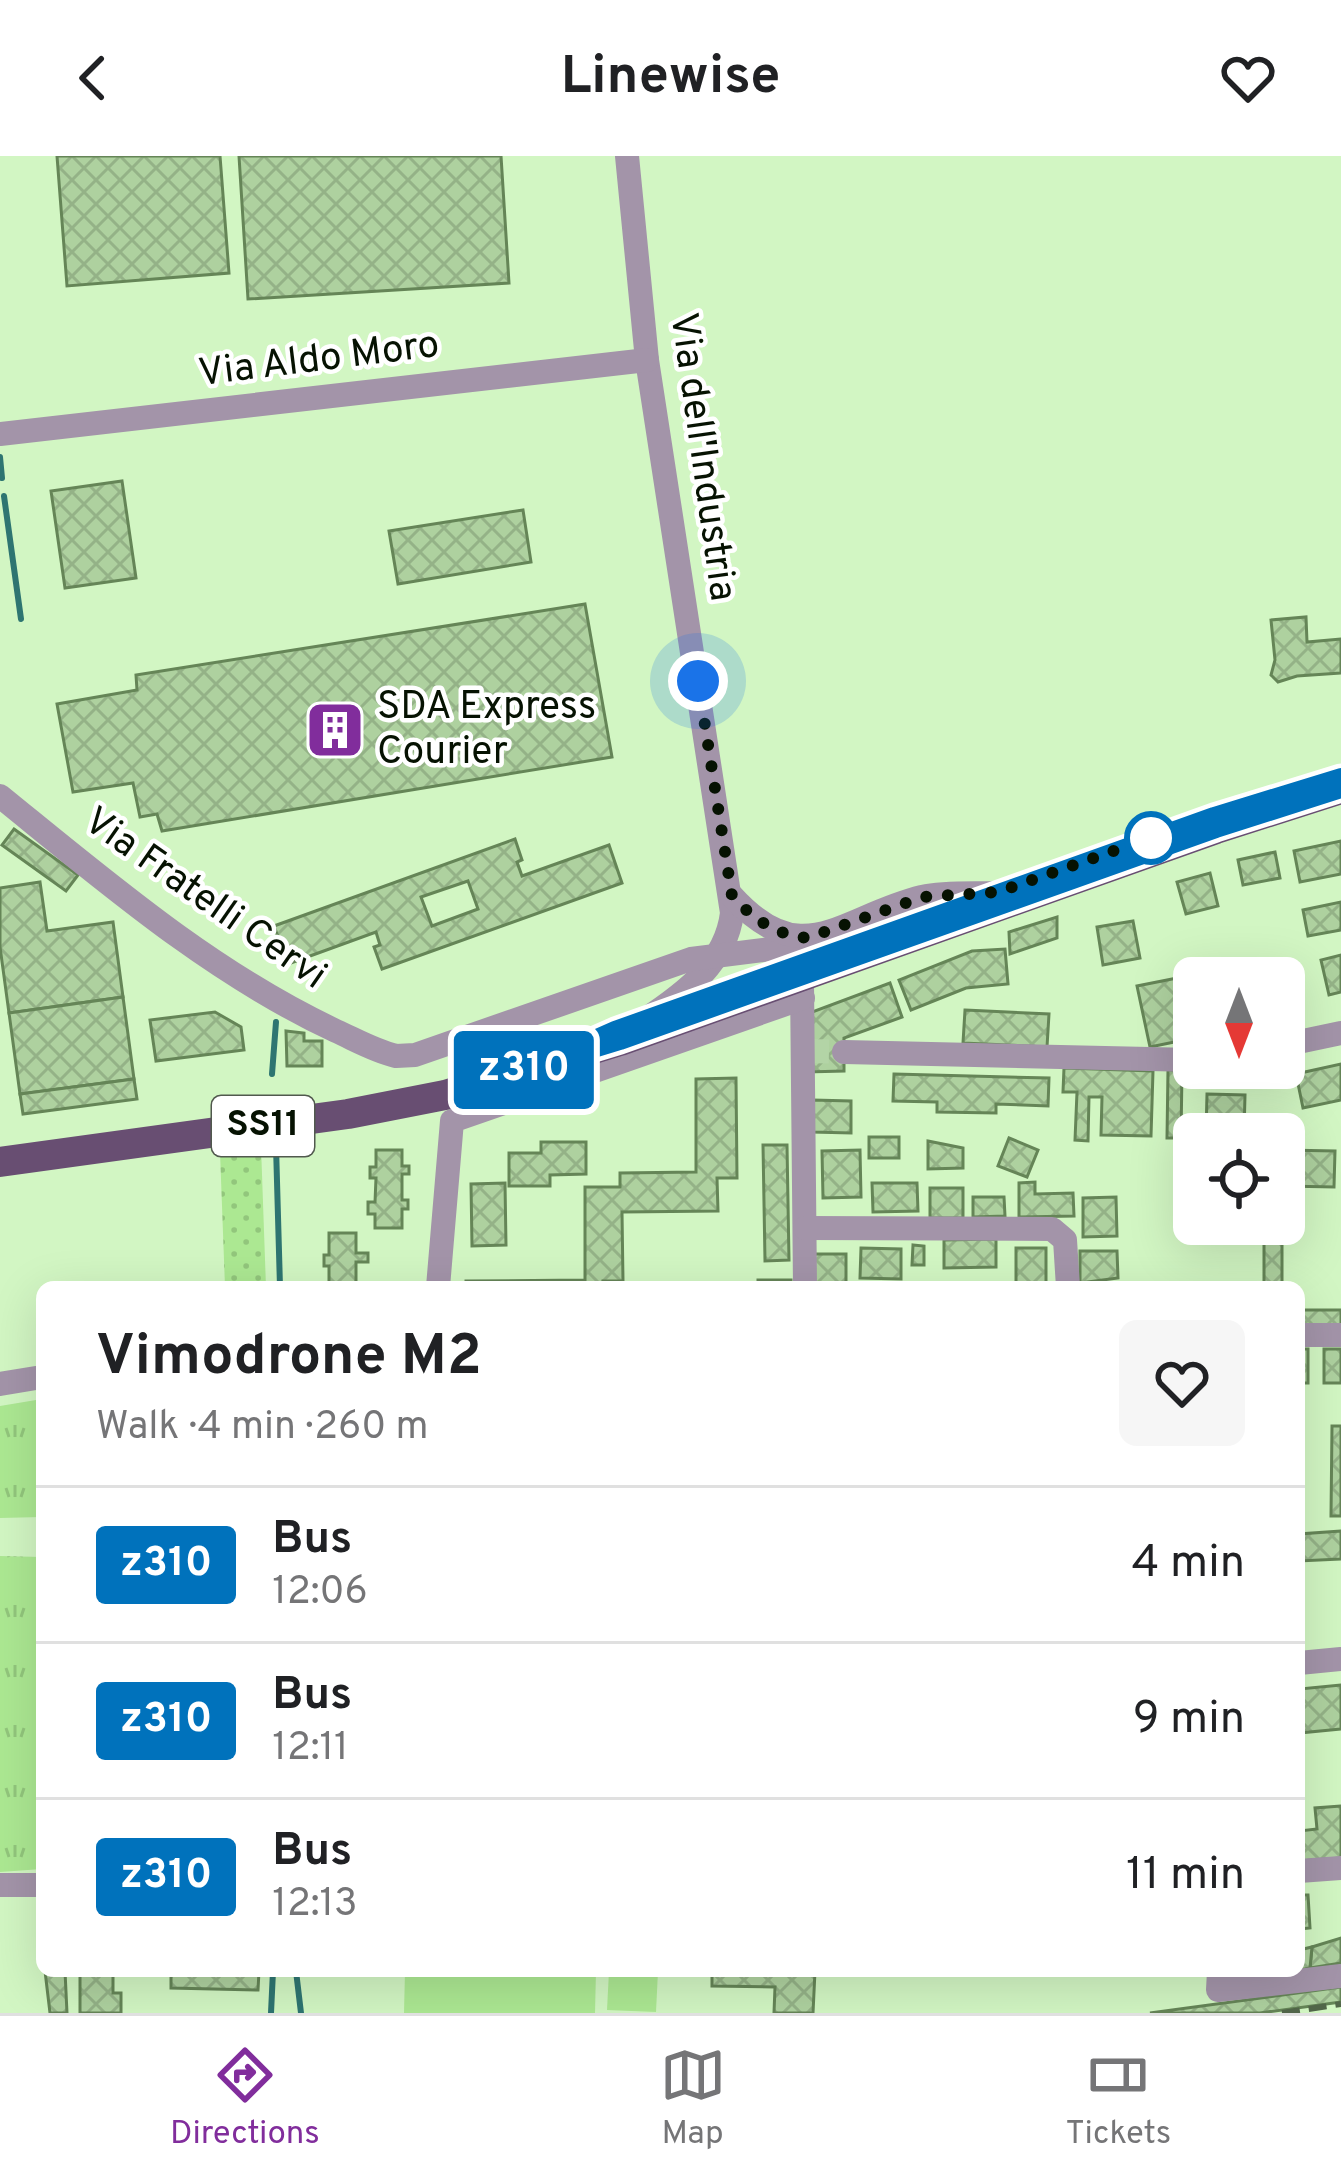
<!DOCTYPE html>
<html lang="en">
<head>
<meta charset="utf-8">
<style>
	:root { --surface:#fff; --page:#f6f6f6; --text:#202124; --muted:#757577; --line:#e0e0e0; --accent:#812d9c }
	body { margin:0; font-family:Overpass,sans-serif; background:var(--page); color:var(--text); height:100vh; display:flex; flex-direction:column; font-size:45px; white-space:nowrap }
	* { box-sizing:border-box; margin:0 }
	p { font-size:39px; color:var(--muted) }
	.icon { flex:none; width:66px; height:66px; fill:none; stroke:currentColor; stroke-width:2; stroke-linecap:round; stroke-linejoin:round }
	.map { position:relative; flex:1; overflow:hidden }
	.sheet { position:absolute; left:36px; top:1125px; width:1269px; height:696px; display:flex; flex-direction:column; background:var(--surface); border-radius:18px; box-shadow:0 12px 48px #0002 }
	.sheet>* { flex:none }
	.badge { padding:0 24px; border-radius:9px; font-size:42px; line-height:78px }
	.needle { width:78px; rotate:180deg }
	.buttons { position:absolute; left:1173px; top:801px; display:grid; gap:24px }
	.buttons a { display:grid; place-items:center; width:132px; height:132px; border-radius:18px; background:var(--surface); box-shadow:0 12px 48px #0002; font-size:60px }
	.you { position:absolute; width:60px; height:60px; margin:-30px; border:9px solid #fff; border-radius:50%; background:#1a73e8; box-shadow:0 0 0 18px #1a73e833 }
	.map>.badge { position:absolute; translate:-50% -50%; box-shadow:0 0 0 6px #fff }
	.round { display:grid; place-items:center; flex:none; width:126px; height:126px; border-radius:18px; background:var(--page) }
	.summary { display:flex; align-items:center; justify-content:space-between; height:204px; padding:0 60px }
	h1 { font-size:57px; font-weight:700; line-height:90px }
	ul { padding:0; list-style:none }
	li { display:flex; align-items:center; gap:36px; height:156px; padding:0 60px; border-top:3px solid var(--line) }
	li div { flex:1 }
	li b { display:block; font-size:45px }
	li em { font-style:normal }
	li .badge { min-width:132px; font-weight:700; text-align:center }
	header { display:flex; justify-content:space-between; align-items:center; height:156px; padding:0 60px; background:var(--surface); font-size:54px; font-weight:700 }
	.tab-bar { display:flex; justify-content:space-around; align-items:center; height:168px; border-top:3px solid var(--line); background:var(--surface); font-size:33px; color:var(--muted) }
	.tab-bar a { display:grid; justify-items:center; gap:6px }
	.tab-bar .current { color:var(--accent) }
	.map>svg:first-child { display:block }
</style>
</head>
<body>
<header><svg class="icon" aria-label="back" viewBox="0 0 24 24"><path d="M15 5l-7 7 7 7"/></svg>Linewise<svg class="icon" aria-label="heart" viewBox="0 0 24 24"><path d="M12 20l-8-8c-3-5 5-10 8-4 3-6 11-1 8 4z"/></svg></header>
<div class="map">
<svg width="1341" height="1857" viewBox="0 0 1341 1857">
	<defs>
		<pattern id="grass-tufts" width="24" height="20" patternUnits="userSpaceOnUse" patternTransform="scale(3)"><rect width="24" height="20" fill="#ace892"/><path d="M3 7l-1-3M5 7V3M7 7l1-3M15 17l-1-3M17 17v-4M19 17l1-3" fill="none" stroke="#92c67c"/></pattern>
		<pattern id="garden-dots" width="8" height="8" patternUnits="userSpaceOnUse" patternTransform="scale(3)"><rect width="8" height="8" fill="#ace892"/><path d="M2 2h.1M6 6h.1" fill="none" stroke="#92c67c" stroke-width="1.8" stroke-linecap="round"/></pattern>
		<pattern id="building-cross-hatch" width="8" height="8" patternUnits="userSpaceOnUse" patternTransform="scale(3)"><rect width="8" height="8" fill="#aed19f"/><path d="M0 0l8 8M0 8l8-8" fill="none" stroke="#94b287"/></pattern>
	</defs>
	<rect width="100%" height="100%" fill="#d2f6c3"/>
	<g fill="url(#grass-tufts)">
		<polygon points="42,1243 42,1361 0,1362 0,1250"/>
		<polygon points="0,1400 42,1401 42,1713 0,1716"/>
	</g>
	<polygon fill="url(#garden-dots)" points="261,990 266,1131 225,1131 220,996"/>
	<g fill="#ace892">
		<polygon points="405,1815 596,1815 595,1857 404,1857"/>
		<polygon points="609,1815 658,1815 656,1856 607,1854"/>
	</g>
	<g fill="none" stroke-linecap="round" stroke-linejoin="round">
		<g stroke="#2e7571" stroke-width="6">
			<polyline points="0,301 2,322"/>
			<polyline points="4,340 21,463"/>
			<polyline points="272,918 276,866"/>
			<polyline points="276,990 280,1131"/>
			<polyline points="296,1815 301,1857"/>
			<polyline points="271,1857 273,1815"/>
		</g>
	</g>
	<g fill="url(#building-cross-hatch)" stroke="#658557" stroke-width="3" fill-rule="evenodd">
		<polygon points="57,0 220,0 229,117 67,130"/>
		<polygon points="239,0 501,0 509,127 248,143"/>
		<polygon points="122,325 136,422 65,432 51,335"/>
		<polygon points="523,354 531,406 398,428 389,375"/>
		<polygon points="585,448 612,601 162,675 157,658 140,661 133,627 73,636 57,548 137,534 136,519"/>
		<polygon points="1306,461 1307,486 1341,483 1341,517 1297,520 1278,526 1271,519 1275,504 1271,464"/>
		<polygon points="14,673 78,719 66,735 2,689"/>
		<path d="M515,683l7,21 -5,2 5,14 87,-31 13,38 -240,86 -8,-22 6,-2 -4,-13 -88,32 -14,-38zM468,725l10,28 -46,17 -11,-29z"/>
		<polygon points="1341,685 1341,718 1300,726 1294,695"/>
		<polygon points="1275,696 1280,722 1243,729 1238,704"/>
		<polygon points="1210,717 1218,750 1186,758 1177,726"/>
		<polygon points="40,726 47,775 113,766 123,841 9,857 0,791 0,732"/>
		<polygon points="1341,746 1341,774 1308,780 1303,754"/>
		<polygon points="1057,761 1057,782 1010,798 1009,776"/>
		<polygon points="1133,765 1140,802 1103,809 1097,771"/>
		<polygon points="1005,793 1008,828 966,832 911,854 899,824 972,795"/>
		<polygon points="1341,799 1341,836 1329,839 1321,804"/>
		<polygon points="1187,820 1194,855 1194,882 1150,891 1137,830"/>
		<polygon points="890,827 902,861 844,882 844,915 806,916 812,856"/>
		<polygon points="123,841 134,923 20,938 9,857"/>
		<polygon points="965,854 1049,858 1047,891 963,887"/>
		<polygon points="215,856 241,871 244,894 156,905 150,864"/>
		<polygon points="286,875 304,877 304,885 322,885 322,910 287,910"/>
		<polygon points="1341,908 1341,944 1303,952 1296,918"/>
		<polygon points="1064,912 1153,915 1151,980 1101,979 1102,941 1089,941 1088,985 1075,984 1077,936 1063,936"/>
		<polygon points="1168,914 1182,914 1181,982 1167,982"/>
		<polygon points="894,918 1049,922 1048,950 996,948 996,957 937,956 937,946 893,945"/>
		<polygon points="736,922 737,1022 717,1022 718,1055 622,1056 623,1125 603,1125 603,1131 466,1131 466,1125 585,1124 585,1031 620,1031 620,1017 696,1016 696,923"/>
		<polygon points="134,923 137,943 23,958 20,938"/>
		<polygon points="1207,938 1245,939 1244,978 1206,978"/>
		<polygon points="812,944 851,945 851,977 812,976"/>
		<rect x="869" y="981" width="30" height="21"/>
		<polygon points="1009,982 1038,994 1027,1021 998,1010"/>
		<polygon points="928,985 963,992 963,1012 928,1013"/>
		<polygon points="541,986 586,986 586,1018 550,1019 550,1030 509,1030 509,997 541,997"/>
		<polygon points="763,989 787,989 789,1104 765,1105"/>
		<polygon points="376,994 402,994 402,1010 409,1010 409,1018 402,1018 402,1044 408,1044 408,1053 402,1053 402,1072 375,1072 375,1058 368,1058 368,1046 375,1046 376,1022 370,1022 370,1011 376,1011"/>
		<polygon points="860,994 861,1041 823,1042 822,995"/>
		<polygon points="1284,994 1335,995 1334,1031 1284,1030"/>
		<polygon points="1035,1026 1035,1038 1073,1037 1074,1060 1019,1061 1019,1027"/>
		<polygon points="505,1027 506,1089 472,1090 471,1028"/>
		<polygon points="872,1027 917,1027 918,1055 873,1056"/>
		<rect x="930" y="1032" width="33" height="30"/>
		<polygon points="973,1041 1004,1041 1005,1060 973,1061"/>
		<polygon points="1116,1041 1117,1080 1083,1081 1083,1042"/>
		<rect x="1264" y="1068" width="18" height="63"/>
		<polygon points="329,1077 356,1077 356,1097 368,1097 368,1106 356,1106 356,1131 329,1131 329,1110 324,1110 324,1099 329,1099"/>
		<polygon points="996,1083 996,1111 944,1112 944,1084"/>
		<polygon points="913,1089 924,1090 924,1109 912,1109"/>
		<polygon points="861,1092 901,1093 901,1123 860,1122"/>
		<rect x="1016" y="1092" width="30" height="36"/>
		<polygon points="1080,1095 1117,1095 1118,1122 1080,1127"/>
		<rect x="811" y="1098" width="35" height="33"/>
		<rect x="758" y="1124" width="33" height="7"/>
		<rect x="1299" y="1154" width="42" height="20"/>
		<rect x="1299" y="1193" width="9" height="34"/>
		<rect x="1324" y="1193" width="17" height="34"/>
		<polygon points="1332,1270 1341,1270 1341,1360 1331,1360"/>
		<polygon points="1341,1375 1341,1403 1299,1405 1299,1378"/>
		<polygon points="1341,1529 1341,1573 1299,1577 1299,1533"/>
		<polygon points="1341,1650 1341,1702 1299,1705 1299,1675 1317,1673 1315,1652"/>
		<polygon points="1299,1739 1308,1739 1310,1772 1299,1773"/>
		<polygon points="1341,1782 1341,1807 1310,1812 1312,1791"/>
		<polygon points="1312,1791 1310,1812 1299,1814 1299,1794"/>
		<polygon points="45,1815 65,1815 67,1857 50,1857"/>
		<polygon points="80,1815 113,1815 113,1837 121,1837 121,1857 80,1857"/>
		<polygon points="171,1815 259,1815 258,1834 171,1832"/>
		<polygon points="702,1815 815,1815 813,1857 774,1857 775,1831 712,1830 712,1819 701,1819"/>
		<polygon points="1341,1831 1341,1846 1260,1857 1150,1857"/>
	</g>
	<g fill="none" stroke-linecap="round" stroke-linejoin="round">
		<polyline stroke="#b3d4a6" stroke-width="24" stroke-dasharray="24 12" stroke-linecap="butt" points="805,895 844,896"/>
		<g stroke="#a394a9" stroke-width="24">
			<path d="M627,0l20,204 85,553c-6,50 -47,80 -86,106"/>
			<polyline points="0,278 647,204"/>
			<path d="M0,640c106,86 212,177 336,235 20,9 39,20 60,25l19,-1 276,-96 88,-11 28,-10"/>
			<path d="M732,740c71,78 109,21 190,1 24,-5 51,-3 76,-4"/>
			<polyline points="802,827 805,1131"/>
			<polyline points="1284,889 1341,877"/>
			<polyline points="844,896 1194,904"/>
			<polyline points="805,1072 1052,1073 1065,1084 1068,1131"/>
			<polyline points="438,1131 452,965 803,842"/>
			<polyline points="1299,1179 1341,1179"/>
			<polyline points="0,1228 42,1221"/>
			<polyline points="1299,1507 1341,1503"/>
			<polyline points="1299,1715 1341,1712"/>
			<polyline points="0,1729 42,1729"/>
			<polyline points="1219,1815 1218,1834 1341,1820"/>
		</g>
		<polyline stroke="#684e72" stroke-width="30" points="0,1006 348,958 445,939 620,885 1216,673 1341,633"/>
		<polyline stroke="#52674a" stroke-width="6" stroke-dasharray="18 9" stroke-linecap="butt" points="1282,1857 1341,1848"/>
	</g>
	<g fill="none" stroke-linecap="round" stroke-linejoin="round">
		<defs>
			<polyline id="line" points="1341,621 1214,660 615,874 522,915 620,885 1216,673 1341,633"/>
		</defs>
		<use href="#line" stroke="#fff" stroke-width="27"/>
		<use href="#line" stroke="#0072bc" stroke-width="18"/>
		<path stroke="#061202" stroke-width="12" stroke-dasharray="0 21.6" d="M698,525l34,215c23,24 42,38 75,42l116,-41 75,-5 172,-61 -19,7"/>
	</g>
	<defs>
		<symbol id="building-square" viewBox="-11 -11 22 22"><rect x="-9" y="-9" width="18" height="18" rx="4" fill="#812d9c" stroke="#fff"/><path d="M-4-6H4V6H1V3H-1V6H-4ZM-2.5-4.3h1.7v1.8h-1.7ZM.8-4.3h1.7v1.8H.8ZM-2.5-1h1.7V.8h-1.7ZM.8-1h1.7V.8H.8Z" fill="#fff"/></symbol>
	</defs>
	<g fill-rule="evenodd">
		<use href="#building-square" x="302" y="541" width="66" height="66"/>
	</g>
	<circle fill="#fff" stroke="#0072bc" stroke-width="6" cx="1151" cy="682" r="24"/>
	<g text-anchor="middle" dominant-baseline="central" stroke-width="9" stroke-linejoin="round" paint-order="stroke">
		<rect fill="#fff" stroke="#51594e" stroke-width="3" x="212" y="940" width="102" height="60" rx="9"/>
		<g font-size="36" font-weight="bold" fill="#061202">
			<text x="263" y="970">SS11</text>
		</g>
		<g font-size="39" fill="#061202" stroke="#fff">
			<text transform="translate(319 205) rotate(-7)">Via Aldo Moro</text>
			<text transform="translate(701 301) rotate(82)">Via dell'Industria</text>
			<text transform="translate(204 744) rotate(35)">Via Fratelli Cervi</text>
		</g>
		<g font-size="39" fill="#061202" stroke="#fff" text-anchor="start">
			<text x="377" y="552">SDA Express<tspan x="377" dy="45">Courier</tspan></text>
		</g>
	</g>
</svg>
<div class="buttons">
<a><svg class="needle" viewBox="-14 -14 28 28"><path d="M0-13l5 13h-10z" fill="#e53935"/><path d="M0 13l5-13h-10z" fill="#757577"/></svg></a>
<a><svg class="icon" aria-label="locate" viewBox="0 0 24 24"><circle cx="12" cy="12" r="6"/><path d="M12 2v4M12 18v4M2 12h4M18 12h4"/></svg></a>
</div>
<div class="you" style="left:698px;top:525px"></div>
<b class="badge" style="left:524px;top:914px;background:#0072bc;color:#fff">z310</b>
<section class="sheet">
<div class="summary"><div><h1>Vimodrone M2</h1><p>Walk · 4 min · 260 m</p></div><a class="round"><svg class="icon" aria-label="heart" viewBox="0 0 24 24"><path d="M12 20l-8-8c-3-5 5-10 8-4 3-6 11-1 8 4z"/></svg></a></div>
<ul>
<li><span class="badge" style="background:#0072bc;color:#fff">z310</span><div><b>Bus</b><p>12:06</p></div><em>4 min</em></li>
<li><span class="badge" style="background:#0072bc;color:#fff">z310</span><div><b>Bus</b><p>12:11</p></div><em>9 min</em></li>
<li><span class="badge" style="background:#0072bc;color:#fff">z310</span><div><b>Bus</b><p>12:13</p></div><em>11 min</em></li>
</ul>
</section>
</div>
<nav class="tab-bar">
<a class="current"><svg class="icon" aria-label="directions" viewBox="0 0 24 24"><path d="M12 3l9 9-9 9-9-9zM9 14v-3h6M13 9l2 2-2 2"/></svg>Directions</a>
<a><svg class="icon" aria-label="map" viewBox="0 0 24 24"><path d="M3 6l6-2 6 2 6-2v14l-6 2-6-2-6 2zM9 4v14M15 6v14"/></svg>Map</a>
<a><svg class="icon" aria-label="tickets" viewBox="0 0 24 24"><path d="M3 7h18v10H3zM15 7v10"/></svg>Tickets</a>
</nav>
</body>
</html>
